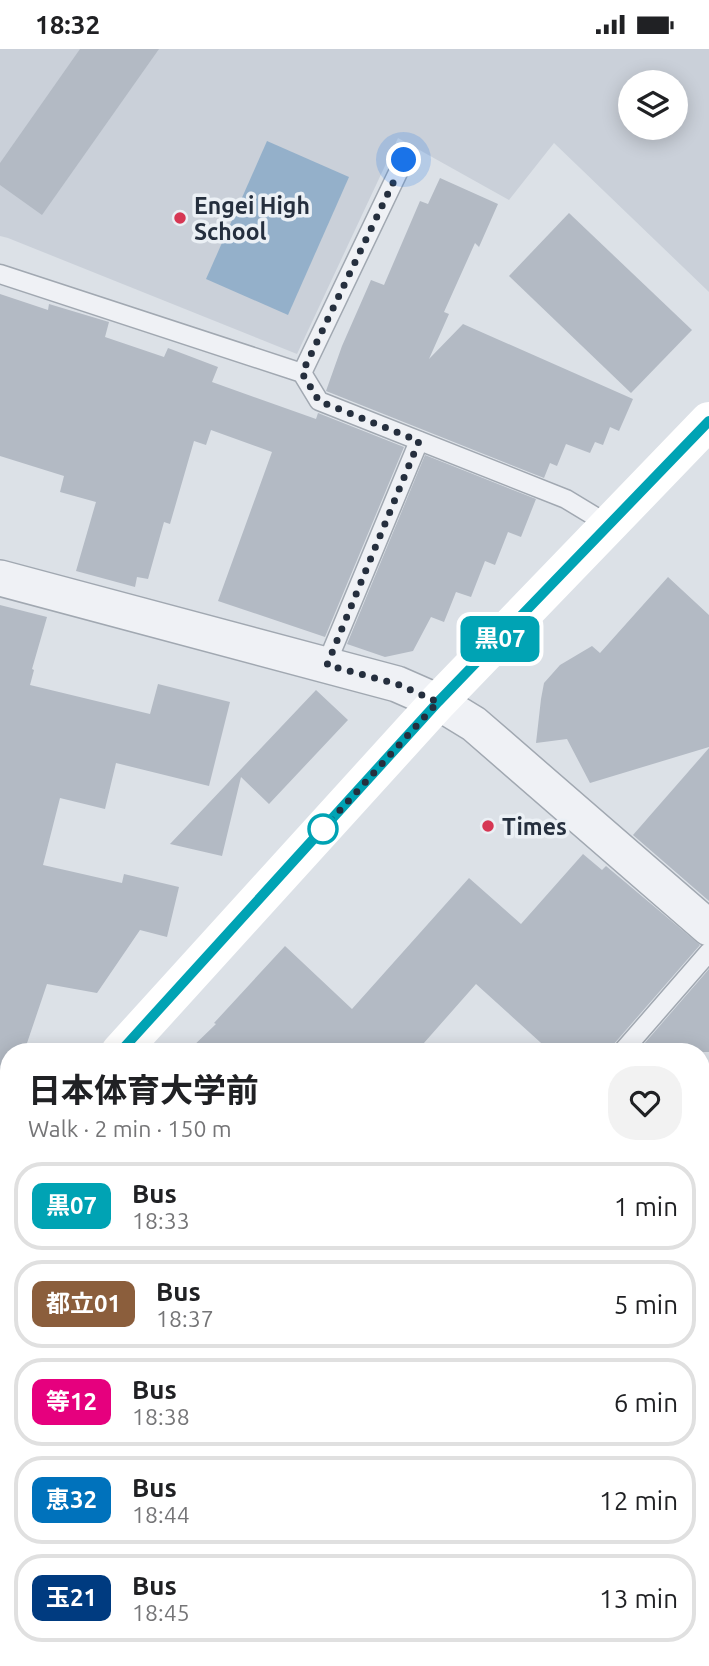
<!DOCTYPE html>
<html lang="en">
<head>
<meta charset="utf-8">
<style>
	:root { --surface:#fff; --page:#f2f2f2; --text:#202124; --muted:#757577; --line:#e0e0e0 }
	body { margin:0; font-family:Ubuntu,"Noto Sans JP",sans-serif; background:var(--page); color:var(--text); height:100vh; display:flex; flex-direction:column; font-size:26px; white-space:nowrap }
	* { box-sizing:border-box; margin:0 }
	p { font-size:23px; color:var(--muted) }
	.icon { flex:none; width:38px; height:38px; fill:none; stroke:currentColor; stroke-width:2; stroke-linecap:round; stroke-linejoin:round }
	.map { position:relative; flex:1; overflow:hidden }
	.side { position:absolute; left:0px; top:994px; width:710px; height:623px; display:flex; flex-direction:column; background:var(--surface); border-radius:28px 28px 0 0; box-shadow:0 4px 18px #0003 }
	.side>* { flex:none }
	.badge { padding:0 14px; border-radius:10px; font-size:24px; line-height:46px }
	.buttons { position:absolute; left:618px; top:21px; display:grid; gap:14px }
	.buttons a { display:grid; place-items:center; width:70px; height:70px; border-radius:50%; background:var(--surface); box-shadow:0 4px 18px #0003; font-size:35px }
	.you { position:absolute; width:35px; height:35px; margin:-18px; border:5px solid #fff; border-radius:50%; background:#1a73e8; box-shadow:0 0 0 10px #1a73e833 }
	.map>.badge { position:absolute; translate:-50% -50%; box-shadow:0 0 0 4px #fff }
	.round { display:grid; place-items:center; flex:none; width:74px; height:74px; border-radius:28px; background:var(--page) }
	.summary { display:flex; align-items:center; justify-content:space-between; height:119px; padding:0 28px }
	h1 { font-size:33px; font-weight:700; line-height:52px }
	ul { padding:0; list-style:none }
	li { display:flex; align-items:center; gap:21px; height:88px; margin:0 14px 10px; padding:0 14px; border:4px solid var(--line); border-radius:28px }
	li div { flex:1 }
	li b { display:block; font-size:26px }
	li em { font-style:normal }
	li .badge { min-width:77px; font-weight:700; text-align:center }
	.status { display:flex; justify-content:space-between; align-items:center; height:49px; padding:0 35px; background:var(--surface); direction:ltr }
	.status svg { height:19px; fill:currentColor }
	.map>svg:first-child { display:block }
</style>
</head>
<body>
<div class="status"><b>18:32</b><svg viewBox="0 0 49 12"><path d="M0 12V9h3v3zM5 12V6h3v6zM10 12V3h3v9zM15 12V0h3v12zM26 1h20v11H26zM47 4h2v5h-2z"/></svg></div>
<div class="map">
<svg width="709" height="1617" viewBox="0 0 709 1617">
	<rect width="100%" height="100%" fill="#dce1e7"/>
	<g fill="#cad0d9" fill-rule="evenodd">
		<path d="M0,0h709v243l-155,-149 -45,57 -111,-62 -101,216 -289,-116 -8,-2zM630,33h46v46h-46z"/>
		<polygon points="9,1181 9,1608 702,1608 702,1460 709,1465 709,1617 0,1617 0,1191"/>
	</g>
	<polygon fill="#94b0ca" points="267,92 349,128 288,266 206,230"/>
	<g fill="#b3bac4">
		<polygon points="80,0 159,0 42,166 0,136 0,114"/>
		<polygon points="440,129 498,155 479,198 475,194 444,263 449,265 429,310 463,275 633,350 619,382 610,378 603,396 595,393 590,404 566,395 557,417 550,414 544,429 326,342 342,297 371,231 384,236 420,152 428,155"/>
		<polygon points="569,164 692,281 631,344 509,227"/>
		<polygon points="0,245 48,261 49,255 109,273 105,288 164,308 168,299 218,318 212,333 316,370 318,364 404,398 325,588 218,552 272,403 211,381 206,396 194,392 170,475 164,473 148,530 137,528 135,538 76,522 96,453 60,443 64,427 0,407"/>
		<polygon points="425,406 536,450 521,488 508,483 495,516 485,512 471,548 456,543 444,573 431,568 413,602 385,608 347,595"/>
		<polygon points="668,528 709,566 709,698 590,734 567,690 536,694 541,650 544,634 560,616 592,597 600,604"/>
		<polygon points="0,556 47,568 32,620 34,621 30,636 150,665 158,635 230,653 209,737 116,714 105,760 60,749 43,816 122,834 124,825 179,838 167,888 140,881 97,944 47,935 24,1003 9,1003 9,1049 6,1058 0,1057"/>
		<polygon points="316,641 348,671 269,755 241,728 222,807 170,795"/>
		<polygon points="709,699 709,852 633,786"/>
		<polygon points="583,805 602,821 606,817 700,896 613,996 611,1003 551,1003 476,935 416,1003 187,1003 216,975 214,974 285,897 352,960 469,829 521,875"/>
		<polygon points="709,920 709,1003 637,1003"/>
	</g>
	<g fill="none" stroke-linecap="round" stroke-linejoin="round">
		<defs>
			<g id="service">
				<polyline points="0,225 302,324 319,352 566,450 609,476"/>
				<polyline points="302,324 404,111"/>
				<polyline points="326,616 419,392"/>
				<polyline points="622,1003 709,903"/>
				<polyline points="0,1329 9,1328"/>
				<polyline points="702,1514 709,1518"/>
			</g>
			<g id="minor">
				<polyline points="0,529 397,635 438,653 474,675 709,879"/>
				<polyline points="0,1079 9,1081"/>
				<polyline points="702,1361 709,1354"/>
				<polyline points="702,1432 709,1436"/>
			</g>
		</defs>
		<use href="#service" stroke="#a1a8b1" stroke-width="21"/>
		<use href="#minor" stroke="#a1a8b1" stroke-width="38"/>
		<use href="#service" stroke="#eff1f5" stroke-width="18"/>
		<use href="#minor" stroke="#eff1f5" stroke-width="35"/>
		<g stroke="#fff" stroke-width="38">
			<polyline points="120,1003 438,653 709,372"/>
			<polyline points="0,1134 9,1124"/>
		</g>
	</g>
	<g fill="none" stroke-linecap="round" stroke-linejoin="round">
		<defs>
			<polyline id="line" points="120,1003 438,653 709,372"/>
		</defs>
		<use href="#line" stroke="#fff" stroke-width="16"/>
		<use href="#line" stroke="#00a3b4" stroke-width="10"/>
		<polyline stroke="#252f3e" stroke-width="7" stroke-dasharray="0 12.6" points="323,780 438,653 397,635 327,616 419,392 319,352 302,324 404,111"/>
	</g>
	<g fill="#d63754" stroke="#ebf0f5" stroke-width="2.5">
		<circle cx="180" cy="169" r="7"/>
		<circle cx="488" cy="777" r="7"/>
	</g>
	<circle fill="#fff" stroke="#00a3b4" stroke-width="3.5" cx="323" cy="780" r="14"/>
	<g text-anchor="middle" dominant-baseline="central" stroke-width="7" stroke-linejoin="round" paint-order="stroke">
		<g font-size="23" font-weight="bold" fill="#252f3e" stroke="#ebf0f5" text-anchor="start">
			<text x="194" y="156">Engei High<tspan x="194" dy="26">School</tspan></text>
			<text x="502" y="777">Times</text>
		</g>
	</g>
</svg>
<div class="buttons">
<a><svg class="icon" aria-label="layers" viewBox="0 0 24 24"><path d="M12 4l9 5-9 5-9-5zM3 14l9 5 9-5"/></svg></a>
</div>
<div class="you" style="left:404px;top:111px"></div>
<b class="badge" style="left:500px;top:590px;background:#00a3b4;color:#fff">黒07</b>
<section class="side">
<div class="summary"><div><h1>日本体育大学前</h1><p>Walk · 2 min · 150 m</p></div><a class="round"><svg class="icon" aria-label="heart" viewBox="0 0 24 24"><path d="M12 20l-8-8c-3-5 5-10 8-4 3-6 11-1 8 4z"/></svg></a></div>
<ul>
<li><span class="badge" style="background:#00a3b4;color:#fff">黒07</span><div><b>Bus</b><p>18:33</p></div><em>1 min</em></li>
<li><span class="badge" style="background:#8b5e3c;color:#fff">都立01</span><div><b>Bus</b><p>18:37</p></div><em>5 min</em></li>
<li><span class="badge" style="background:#e6007e;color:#fff">等12</span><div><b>Bus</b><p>18:38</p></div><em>6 min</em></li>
<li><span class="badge" style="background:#0072bc;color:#fff">恵32</span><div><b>Bus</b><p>18:44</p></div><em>12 min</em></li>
<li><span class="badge" style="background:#003b80;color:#fff">玉21</span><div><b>Bus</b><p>18:45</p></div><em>13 min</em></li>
</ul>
</section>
</div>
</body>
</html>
